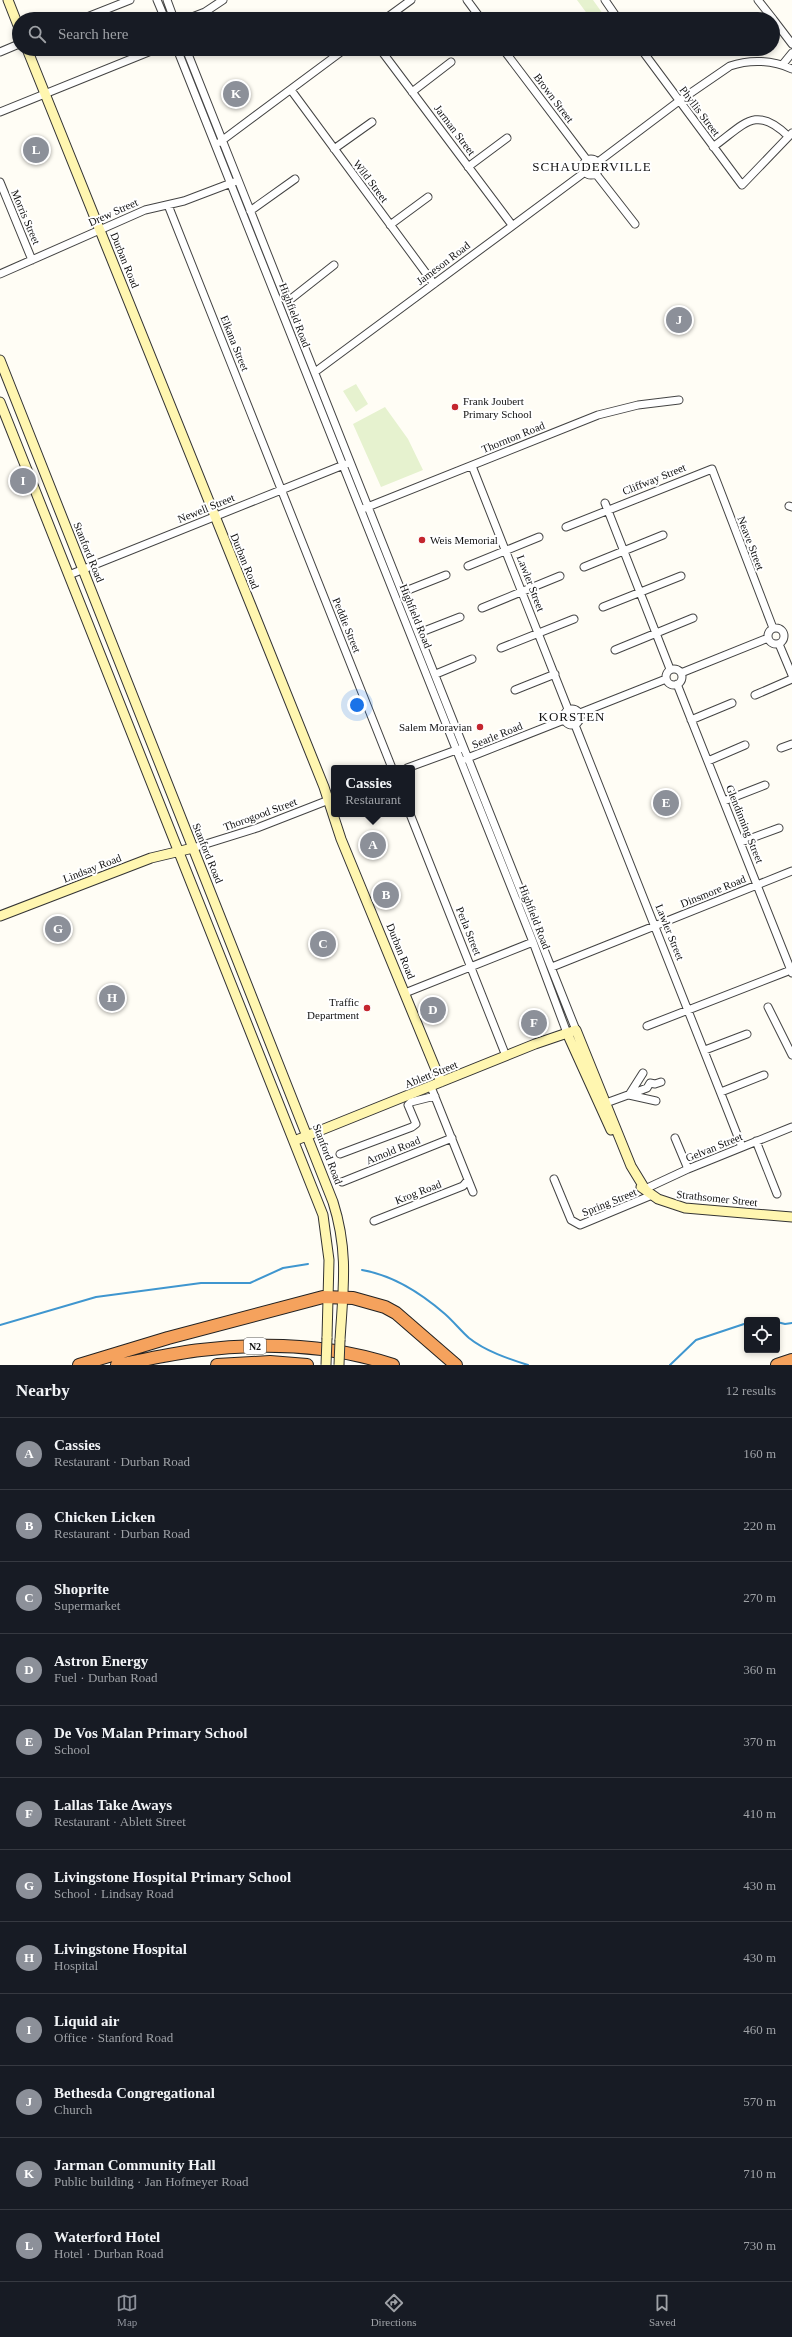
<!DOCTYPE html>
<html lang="en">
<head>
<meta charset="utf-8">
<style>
	body { margin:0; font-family:"Times New Roman",serif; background:#242831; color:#f1f3f6 }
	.controls { position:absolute; right:12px; bottom:12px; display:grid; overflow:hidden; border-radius:4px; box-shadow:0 2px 6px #0003 }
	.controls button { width:36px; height:36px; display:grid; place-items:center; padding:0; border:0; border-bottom:1px solid #363941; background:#171b24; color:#f1f3f6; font:20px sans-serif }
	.you { position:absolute; left:357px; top:705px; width:14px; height:14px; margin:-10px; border:3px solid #fff; border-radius:50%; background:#1a73e8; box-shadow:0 0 0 6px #1a73e833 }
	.badge { display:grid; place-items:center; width:26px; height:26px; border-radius:50%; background:#8c9099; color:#fff; font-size:13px; font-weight:700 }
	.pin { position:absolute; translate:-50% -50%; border:2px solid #fff; box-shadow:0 1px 4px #0006 }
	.popup { position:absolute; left:331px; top:765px; width:84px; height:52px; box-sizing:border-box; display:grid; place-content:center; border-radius:4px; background:#171b24; filter:drop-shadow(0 1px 3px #0005); font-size:13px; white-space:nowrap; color:#9ea1a6 }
	.popup b { font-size:15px; color:#f1f3f6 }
	.popup::after { content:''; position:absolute; left:50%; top:100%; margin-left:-8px; border:8px solid transparent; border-top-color:#171b24 }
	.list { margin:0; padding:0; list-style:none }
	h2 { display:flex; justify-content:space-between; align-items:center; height:52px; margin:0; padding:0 16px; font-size:17px }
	h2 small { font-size:13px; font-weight:400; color:#9ea1a6 }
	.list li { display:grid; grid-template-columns:26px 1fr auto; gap:12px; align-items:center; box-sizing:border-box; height:72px; padding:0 16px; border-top:1px solid #363941 }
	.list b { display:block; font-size:15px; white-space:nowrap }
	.list p { margin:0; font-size:13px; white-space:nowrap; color:#9ea1a6 }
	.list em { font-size:13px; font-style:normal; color:#9ea1a6 }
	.icon { flex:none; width:22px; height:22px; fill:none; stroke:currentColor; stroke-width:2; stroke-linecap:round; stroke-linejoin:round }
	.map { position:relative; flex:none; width:792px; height:1365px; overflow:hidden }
	.search { position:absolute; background:#171b24; box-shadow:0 2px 6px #0003; left:12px; right:12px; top:12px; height:44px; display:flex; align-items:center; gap:10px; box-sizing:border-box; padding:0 14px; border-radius:22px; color:#9ea1a6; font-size:15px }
	.sheet { height:916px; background:#171b24 }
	nav { display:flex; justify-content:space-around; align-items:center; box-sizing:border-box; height:56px; border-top:1px solid #363941; background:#171b24; font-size:11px; color:#9ea1a6 }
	nav a { display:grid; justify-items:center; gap:2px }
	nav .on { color:#8c9099 }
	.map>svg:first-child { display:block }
	.pitch { fill:#e6f2cf }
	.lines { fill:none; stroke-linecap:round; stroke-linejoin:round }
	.stream { stroke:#3f96cf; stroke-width:2 }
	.street-casing { stroke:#444; stroke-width:9 }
	.secondary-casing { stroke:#333; stroke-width:11 }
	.highway-casing { stroke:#222; stroke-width:14 }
	.street { stroke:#fff; stroke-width:7 }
	.secondary { stroke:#fff6b0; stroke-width:9 }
	.highway { stroke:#f5a25d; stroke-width:12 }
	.secondary-bridge-casing { stroke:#333; stroke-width:11; stroke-linecap:butt }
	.secondary-bridge { stroke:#fff6b0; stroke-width:9 }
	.poi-dot { fill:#c4262e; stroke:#fff; stroke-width:1.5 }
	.labels { text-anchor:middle; stroke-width:4; stroke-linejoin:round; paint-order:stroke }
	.shield { fill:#fff; stroke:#585858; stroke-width:1 }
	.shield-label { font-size:10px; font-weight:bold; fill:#111 }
	.street-label { font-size:11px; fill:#111; stroke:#fff }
	.poi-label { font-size:11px; fill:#111; stroke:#fff; text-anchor:start }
	.quarter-label { font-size:13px; letter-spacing:1px; fill:#111; stroke:#fff }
</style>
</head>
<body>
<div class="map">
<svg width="792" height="1365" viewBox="0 0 792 1365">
	<rect width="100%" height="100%" fill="#fffdf5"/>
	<path class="pitch" d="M577,0H593L603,14L596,19H591Z
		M356,384L368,404L356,412L343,391Z
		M385,407L408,439L423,470L381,487L353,424Z"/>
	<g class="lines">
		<path class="stream" d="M362,1270C392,1275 422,1294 445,1314C454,1322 461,1331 469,1338C485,1351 509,1359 528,1365
			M755,1320H766
			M777,1322L785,1324L792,1323
			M0,1325L96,1297L201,1283H250L283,1268L308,1264
			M670,1365L696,1340L747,1323"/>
		<g class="street-casing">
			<path id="street" d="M157,0L165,19
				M167,0L174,19
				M467,0L481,19
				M605,0L618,19
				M758,0L773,19
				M82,19L130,0
				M187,19L205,12L223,0
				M385,19L411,0
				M773,19L792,44
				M177,49L533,942L567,1033
				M186,49L576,1030
				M380,49L512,225
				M503,49L587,160
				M641,49L742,185L792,133
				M0,52L19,44
				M783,64L792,53
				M291,90L434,284
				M412,92L451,62
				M0,112L156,49
				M220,142L345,49
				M713,147C744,125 755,104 788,136
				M334,149L372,122
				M583 167a8 8 0 1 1 16 0a8 8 0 1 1-16 0Z
				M598,162L679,101L730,66C750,59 773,60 792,69
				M468,167L507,138
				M596,174L635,224
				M0,182L32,260
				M168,205L392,768
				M250,211L295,179
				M390,225L428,197
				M0,274L145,210L184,201L234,182
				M287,302L334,265
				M315,372L585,172
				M472,466L568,709
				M605,503L670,669
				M789,506L792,507
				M365,508L598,415L638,405L679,400
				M566,527L712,469L773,628
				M468,566L539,537
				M584,567L663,535
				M69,575L346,464
				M403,592L446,575
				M603,607L681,576
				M482,608L560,576
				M768 636a8 8 0 1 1 16 0a8 8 0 1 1-16 0Z
				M419,633L460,617
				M779,644L792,675
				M501,648L574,619
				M615,650L693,618
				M666 677a8 8 0 1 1 16 0a8 8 0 1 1-16 0Z
				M681,673L768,638
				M436,674L472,659
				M677,684L792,973
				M515,690L555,674
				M755,695L792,679
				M564 717a8 8 0 1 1 16 0a8 8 0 1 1-16 0Z
				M580,713L666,679
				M691,720L732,703
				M575,725L742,1147
				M781,748L792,744
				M465,759L564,720
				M708,761L745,745
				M407,768L459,749
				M724,801L765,785
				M410,814L506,1056
				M741,842L779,828
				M193,848L257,828L334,798
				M552,967L792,871
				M405,993L533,942
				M768,1007L792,1055
				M647,1026L791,970
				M705,1050L747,1034
				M643,1073L629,1095L656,1101
				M431,1087L473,1192
				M721,1092L764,1075
				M606,1103L647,1088L650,1083L655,1084L661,1082
				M675,1138L688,1169
				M756,1141L777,1194
				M340,1154L412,1127L416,1124L408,1105L411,1102L435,1096
				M554,1179L571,1220L580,1225L652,1195
				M342,1182L452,1138
				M645,1189L688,1169L792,1127
				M374,1221L463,1186L468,1180"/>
		</g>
		<g class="secondary-casing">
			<path id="secondary" d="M8,0L19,28
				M27,49L324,787L341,839L441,1082
				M0,360L333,1202C349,1252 343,1290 340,1340
				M0,402L323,1215L329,1260L327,1338
				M0,916L151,858L193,848
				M567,1033L611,1130
				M294,1141L535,1044L576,1030L631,1166L645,1189
				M641,1187L658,1199L685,1208L792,1217"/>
		</g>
		<g class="highway-casing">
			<path id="highway" d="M79,1365L168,1338L323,1297L353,1298L385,1307L396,1313L456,1365
				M117,1365C145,1360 173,1353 201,1350C265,1342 332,1345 393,1365
				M217,1365L270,1362L307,1365
				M777,1365L792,1360"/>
		</g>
		<use href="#street" class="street"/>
		<use href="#secondary" class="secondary"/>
		<use href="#highway" class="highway"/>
		<g class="secondary-bridge-casing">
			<path id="secondary-bridge" d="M326,1365L327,1338
				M339,1365L340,1340"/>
		</g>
		<use href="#secondary-bridge" class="secondary-bridge"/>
	</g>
	<g class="poi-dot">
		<circle cx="455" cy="407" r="4"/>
		<circle cx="422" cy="540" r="4"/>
		<circle cx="480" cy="727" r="4"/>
		<circle cx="367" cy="1008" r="4"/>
	</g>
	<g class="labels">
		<rect class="shield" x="244" y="1338" width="22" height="16" rx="3"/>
		<g class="shield-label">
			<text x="255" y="1350">N2</text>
		</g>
		<g class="street-label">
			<text transform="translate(554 98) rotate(53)" y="4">Brown Street</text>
			<text transform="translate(700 111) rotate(53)" y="4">Phyllis Street</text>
			<text transform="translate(455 130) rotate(53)" y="4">Jarman Street</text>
			<text transform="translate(371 181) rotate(53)" y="4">Wild Street</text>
			<text transform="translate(113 212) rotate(-24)" y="4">Drew Street</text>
			<text transform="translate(26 217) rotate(67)" y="4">Morris Street</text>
			<text transform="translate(125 260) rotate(68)" y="4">Durban Road</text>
			<text transform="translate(443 263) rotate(-37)" y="4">Jameson Road</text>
			<text transform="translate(295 315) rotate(69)" y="4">Highfield Road</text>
			<text transform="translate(235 343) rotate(68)" y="4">Elkana Street</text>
			<text transform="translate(513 437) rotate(-22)" y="4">Thornton Road</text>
			<text transform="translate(654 479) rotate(-22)" y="4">Cliffway Street</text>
			<text transform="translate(206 508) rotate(-22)" y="4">Newell Street</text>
			<text transform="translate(751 543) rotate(69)" y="4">Neave Street</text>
			<text transform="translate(89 552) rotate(68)" y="4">Stanford Road</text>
			<text transform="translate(245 561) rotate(68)" y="4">Durban Road</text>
			<text transform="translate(531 583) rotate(69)" y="4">Lawler Street</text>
			<text transform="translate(416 616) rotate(68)" y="4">Highfield Road</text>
			<text transform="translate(347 625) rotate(68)" y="4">Peddie Street</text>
			<text transform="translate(497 735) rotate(-22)" y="4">Searle Road</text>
			<text transform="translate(260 814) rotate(-20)" y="4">Thorogood Street</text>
			<text transform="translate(745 824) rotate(68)" y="4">Glendinning Street</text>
			<text transform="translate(208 853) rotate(68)" y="4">Stanford Road</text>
			<text transform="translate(92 868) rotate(-21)" y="4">Lindsay Road</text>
			<text transform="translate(713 891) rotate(-22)" y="4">Dinsmore Road</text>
			<text transform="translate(535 917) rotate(69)" y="4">Highfield Road</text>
			<text transform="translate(469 931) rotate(68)" y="4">Perla Street</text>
			<text transform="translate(670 932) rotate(68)" y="4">Lawler Street</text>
			<text transform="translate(401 951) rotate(68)" y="4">Durban Road</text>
			<text transform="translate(431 1074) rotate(-22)" y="4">Ablett Street</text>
			<text transform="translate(714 1147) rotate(-22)" y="4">Gelvan Street</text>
			<text transform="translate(393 1150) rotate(-22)" y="4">Arnold Road</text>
			<text transform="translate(328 1154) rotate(69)" y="4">Stanford Road</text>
			<text transform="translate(418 1192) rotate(-21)" y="4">Krog Road</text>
			<text transform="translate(717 1198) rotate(6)" y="4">Strathsomer Street</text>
			<text transform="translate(609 1202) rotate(-22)" y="4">Spring Street</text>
		</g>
		<g class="poi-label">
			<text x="463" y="405">Frank Joubert<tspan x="463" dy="13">Primary School</tspan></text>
			<text x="430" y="544">Weis Memorial</text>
			<text x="472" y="731" text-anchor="end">Salem Moravian</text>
			<text x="359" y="1006" text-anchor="end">Traffic<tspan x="359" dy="13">Department</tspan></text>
		</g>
		<g class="quarter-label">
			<text x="592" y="171">SCHAUDERVILLE</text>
			<text x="572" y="721">KORSTEN</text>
		</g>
	</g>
</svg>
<div class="controls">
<button><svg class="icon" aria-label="locate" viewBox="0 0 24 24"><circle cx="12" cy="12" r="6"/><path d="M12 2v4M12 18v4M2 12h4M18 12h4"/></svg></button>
</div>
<div class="you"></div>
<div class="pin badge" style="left:373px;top:845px">A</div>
<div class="popup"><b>Cassies</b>Restaurant</div>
<div class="pin badge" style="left:386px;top:895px">B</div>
<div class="pin badge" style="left:323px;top:944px">C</div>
<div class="pin badge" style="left:433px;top:1010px">D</div>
<div class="pin badge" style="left:666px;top:803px">E</div>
<div class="pin badge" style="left:534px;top:1023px">F</div>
<div class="pin badge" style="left:58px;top:929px">G</div>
<div class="pin badge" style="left:112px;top:998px">H</div>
<div class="pin badge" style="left:23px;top:481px">I</div>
<div class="pin badge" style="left:679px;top:320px">J</div>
<div class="pin badge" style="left:236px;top:94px">K</div>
<div class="pin badge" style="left:36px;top:150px">L</div>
<div class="search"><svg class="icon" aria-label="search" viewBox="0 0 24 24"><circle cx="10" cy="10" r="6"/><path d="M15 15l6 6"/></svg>Search here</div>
</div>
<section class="sheet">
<h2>Nearby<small>12 results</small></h2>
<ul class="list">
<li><span class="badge">A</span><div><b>Cassies</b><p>Restaurant · Durban Road</p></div><em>160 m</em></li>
<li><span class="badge">B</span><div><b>Chicken Licken</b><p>Restaurant · Durban Road</p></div><em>220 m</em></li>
<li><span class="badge">C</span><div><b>Shoprite</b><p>Supermarket</p></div><em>270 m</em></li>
<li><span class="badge">D</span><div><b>Astron Energy</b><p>Fuel · Durban Road</p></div><em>360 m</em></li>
<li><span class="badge">E</span><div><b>De Vos Malan Primary School</b><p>School</p></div><em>370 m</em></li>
<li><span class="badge">F</span><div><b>Lallas Take Aways</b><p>Restaurant · Ablett Street</p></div><em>410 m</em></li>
<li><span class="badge">G</span><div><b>Livingstone Hospital Primary School</b><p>School · Lindsay Road</p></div><em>430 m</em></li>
<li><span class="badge">H</span><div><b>Livingstone Hospital</b><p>Hospital</p></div><em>430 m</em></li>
<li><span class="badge">I</span><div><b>Liquid air</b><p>Office · Stanford Road</p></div><em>460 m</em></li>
<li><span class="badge">J</span><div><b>Bethesda Congregational</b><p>Church</p></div><em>570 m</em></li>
<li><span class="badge">K</span><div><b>Jarman Community Hall</b><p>Public building · Jan Hofmeyer Road</p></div><em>710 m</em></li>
<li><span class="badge">L</span><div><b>Waterford Hotel</b><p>Hotel · Durban Road</p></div><em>730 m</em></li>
</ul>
</section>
<nav>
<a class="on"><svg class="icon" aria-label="map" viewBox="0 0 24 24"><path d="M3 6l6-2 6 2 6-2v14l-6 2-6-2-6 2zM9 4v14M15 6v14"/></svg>Map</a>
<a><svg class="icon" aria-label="directions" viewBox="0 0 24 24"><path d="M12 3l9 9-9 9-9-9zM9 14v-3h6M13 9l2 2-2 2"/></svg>Directions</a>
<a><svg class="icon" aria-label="saved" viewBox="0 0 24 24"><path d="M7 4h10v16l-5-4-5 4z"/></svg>Saved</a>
</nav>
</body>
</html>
